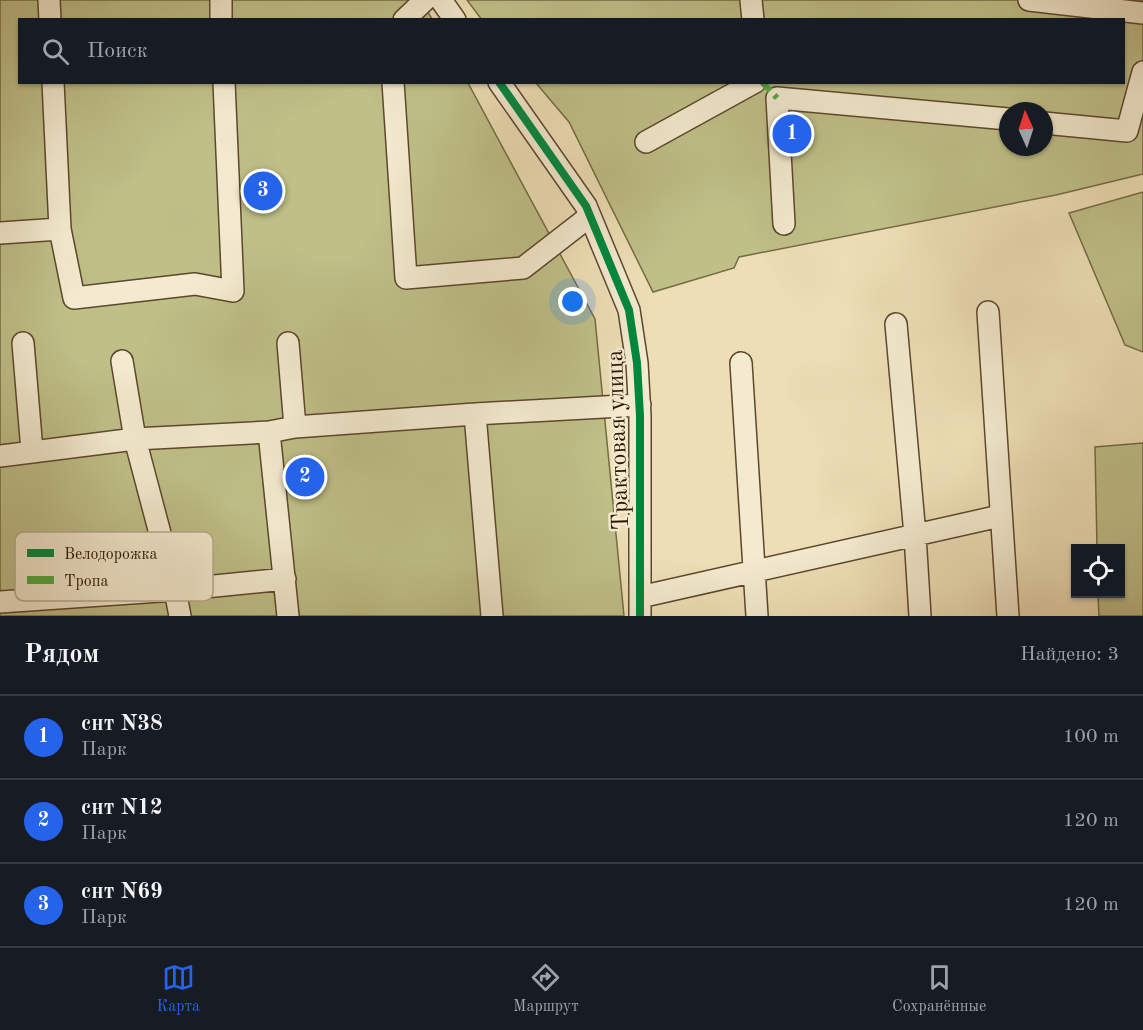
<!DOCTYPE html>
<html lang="ru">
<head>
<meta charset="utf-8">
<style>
	body { margin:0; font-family:"Old Standard TT",serif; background:#242831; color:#f1f3f6 }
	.controls { position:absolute; right:18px; bottom:18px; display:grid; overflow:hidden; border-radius:0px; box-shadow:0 2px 4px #0004 }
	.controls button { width:54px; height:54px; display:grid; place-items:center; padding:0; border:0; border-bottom:2px solid #363941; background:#171b24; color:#f1f3f6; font:30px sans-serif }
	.compass { position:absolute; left:999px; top:102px; width:54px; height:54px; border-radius:50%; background:#171b24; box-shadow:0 2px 4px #0004; rotate:357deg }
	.you { position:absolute; left:573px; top:302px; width:21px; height:21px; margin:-15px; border:4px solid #fff; border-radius:50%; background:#1a73e8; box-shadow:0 0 0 9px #1a73e833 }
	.badge { display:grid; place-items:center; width:39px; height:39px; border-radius:50%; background:#2563eb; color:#fff; font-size:20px; font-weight:700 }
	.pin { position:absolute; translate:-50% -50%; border:3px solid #fff; box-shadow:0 2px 6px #0006 }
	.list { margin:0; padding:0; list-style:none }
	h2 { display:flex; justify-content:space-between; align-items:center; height:78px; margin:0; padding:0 24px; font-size:26px }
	h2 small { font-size:20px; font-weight:400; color:#9ea1a6 }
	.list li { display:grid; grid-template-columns:39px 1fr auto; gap:18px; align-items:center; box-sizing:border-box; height:84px; padding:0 24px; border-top:2px solid #363941 }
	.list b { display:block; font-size:22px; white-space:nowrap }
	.list p { margin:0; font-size:20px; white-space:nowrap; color:#9ea1a6 }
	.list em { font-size:20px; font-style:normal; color:#9ea1a6 }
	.icon { flex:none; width:33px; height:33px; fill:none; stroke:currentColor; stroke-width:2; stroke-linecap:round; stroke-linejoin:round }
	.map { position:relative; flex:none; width:1143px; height:616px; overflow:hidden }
	.search { position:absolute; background:#171b24; box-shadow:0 2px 4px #0004; left:18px; right:18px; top:18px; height:66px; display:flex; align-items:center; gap:15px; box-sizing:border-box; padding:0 21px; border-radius:0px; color:#9ea1a6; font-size:22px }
	.sheet { height:330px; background:#171b24 }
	nav { display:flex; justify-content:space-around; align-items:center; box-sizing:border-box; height:84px; border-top:2px solid #363941; background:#171b24; font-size:16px; color:#9ea1a6 }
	nav a { display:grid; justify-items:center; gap:3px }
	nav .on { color:#2563eb }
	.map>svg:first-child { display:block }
	.green { fill:#bfbf88; stroke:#766a44; stroke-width:1.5; fill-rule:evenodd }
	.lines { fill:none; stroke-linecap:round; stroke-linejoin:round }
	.minor-casing { stroke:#5d472d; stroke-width:24 }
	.minor { stroke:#f3eacf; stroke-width:21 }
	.quiet { stroke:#54a940; stroke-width:6; stroke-dasharray:12 6; stroke-linecap:butt }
	.cycleway-casing { stroke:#f3eacf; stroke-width:11 }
	.cycleway { stroke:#00873e; stroke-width:8 }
	.labels { text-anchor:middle; stroke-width:5; stroke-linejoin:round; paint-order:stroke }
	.street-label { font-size:24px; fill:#2d1500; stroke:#f3eacf }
	.key { fill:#f3eacf; stroke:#b8aa91; stroke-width:1.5 }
	.key-label { font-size:16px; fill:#2d1500 }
</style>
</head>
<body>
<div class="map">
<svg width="1143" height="616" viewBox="0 0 1143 616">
	<rect width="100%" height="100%" fill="#eddeb5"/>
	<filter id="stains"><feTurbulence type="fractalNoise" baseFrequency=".00333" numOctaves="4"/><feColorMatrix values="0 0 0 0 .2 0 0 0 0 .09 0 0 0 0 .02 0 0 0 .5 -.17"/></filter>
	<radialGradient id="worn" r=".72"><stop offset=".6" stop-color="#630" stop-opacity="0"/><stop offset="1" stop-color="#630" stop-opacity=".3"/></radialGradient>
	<path class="green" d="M0,0H421L432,19L20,20V82L468,83L595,319L624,616H0Z
		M467,0H1143V174L1056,195L739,257L734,268L653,292L569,122L536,83L1124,82V20H482ZM1008,111H1044V147H1008Z
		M1143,192V352L1125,345L1069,213Z
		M1143,443V616H1099L1098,594H1120V548H1097L1095,447Z"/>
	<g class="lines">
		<g class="minor-casing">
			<path id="minor" d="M49,0L50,20
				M221,0V20
				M441,0L455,20
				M751,0L753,20
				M1029,0L1143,13
				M404,20L425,0
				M53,82L60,229L74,298L195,284L233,291L224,82
				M393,82L406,278L523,268L590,216
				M499,82L586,206L629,310L637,363L640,416V616
				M1044,123L1127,131L1143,72
				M646,142L755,82
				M784,224L777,98L1008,119
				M0,233L60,229
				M988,312L1008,616
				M896,324L915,535L920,616
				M23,343L32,451
				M288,343L295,427
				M122,361L135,439L175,590L180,616
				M741,363L757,616
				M475,414L492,616
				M269,432L288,616
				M0,456L135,439L269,432L295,427L475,414L640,405
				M640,597L1000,516
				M0,602L175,590L285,579"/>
		</g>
		<use href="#minor" class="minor"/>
		<path class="quiet" d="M762,82L777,98"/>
		<g class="cycleway-casing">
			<path id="cycleway" d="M499,82L586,206L629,310L637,363L640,416V616"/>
		</g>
		<use href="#cycleway" class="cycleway"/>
	</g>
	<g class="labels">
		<g class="street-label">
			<text transform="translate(617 440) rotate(-92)" y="8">Трактовая улица</text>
		</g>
	</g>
	<rect x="15" y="532" width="198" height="69" rx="9" class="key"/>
	<rect x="27" y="549" width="27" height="8" fill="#00873e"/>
	<rect x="27" y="576" width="27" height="8" fill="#54a940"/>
	<g class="key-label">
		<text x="64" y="559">Велодорожка</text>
		<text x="64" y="586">Тропа</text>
	</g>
	<rect width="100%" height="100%" filter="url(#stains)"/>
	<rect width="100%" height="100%" fill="url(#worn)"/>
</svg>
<div class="controls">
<button><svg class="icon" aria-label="locate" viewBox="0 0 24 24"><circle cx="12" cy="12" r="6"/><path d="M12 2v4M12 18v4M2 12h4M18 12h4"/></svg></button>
</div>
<svg class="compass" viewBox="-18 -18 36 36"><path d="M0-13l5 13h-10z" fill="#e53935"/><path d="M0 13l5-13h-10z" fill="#9ea1a6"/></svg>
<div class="you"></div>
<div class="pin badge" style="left:792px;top:134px">1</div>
<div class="pin badge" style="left:305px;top:477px">2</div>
<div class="pin badge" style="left:263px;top:191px">3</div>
<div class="search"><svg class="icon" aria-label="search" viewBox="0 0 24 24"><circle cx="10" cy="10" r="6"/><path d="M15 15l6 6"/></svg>Поиск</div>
</div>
<section class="sheet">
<h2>Рядом<small>Найдено: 3</small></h2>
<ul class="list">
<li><span class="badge">1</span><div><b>снт N38</b><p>Парк</p></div><em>100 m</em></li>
<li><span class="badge">2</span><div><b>снт N12</b><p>Парк</p></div><em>120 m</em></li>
<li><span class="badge">3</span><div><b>снт N69</b><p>Парк</p></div><em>120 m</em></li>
</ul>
</section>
<nav>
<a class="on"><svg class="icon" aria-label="map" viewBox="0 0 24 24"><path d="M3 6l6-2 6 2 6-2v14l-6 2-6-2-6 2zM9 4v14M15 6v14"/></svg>Карта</a>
<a><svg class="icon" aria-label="directions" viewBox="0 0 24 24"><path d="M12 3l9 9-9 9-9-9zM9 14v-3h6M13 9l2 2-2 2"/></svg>Маршрут</a>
<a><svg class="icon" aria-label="saved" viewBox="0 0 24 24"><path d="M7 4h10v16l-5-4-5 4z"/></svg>Сохранённые</a>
</nav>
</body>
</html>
